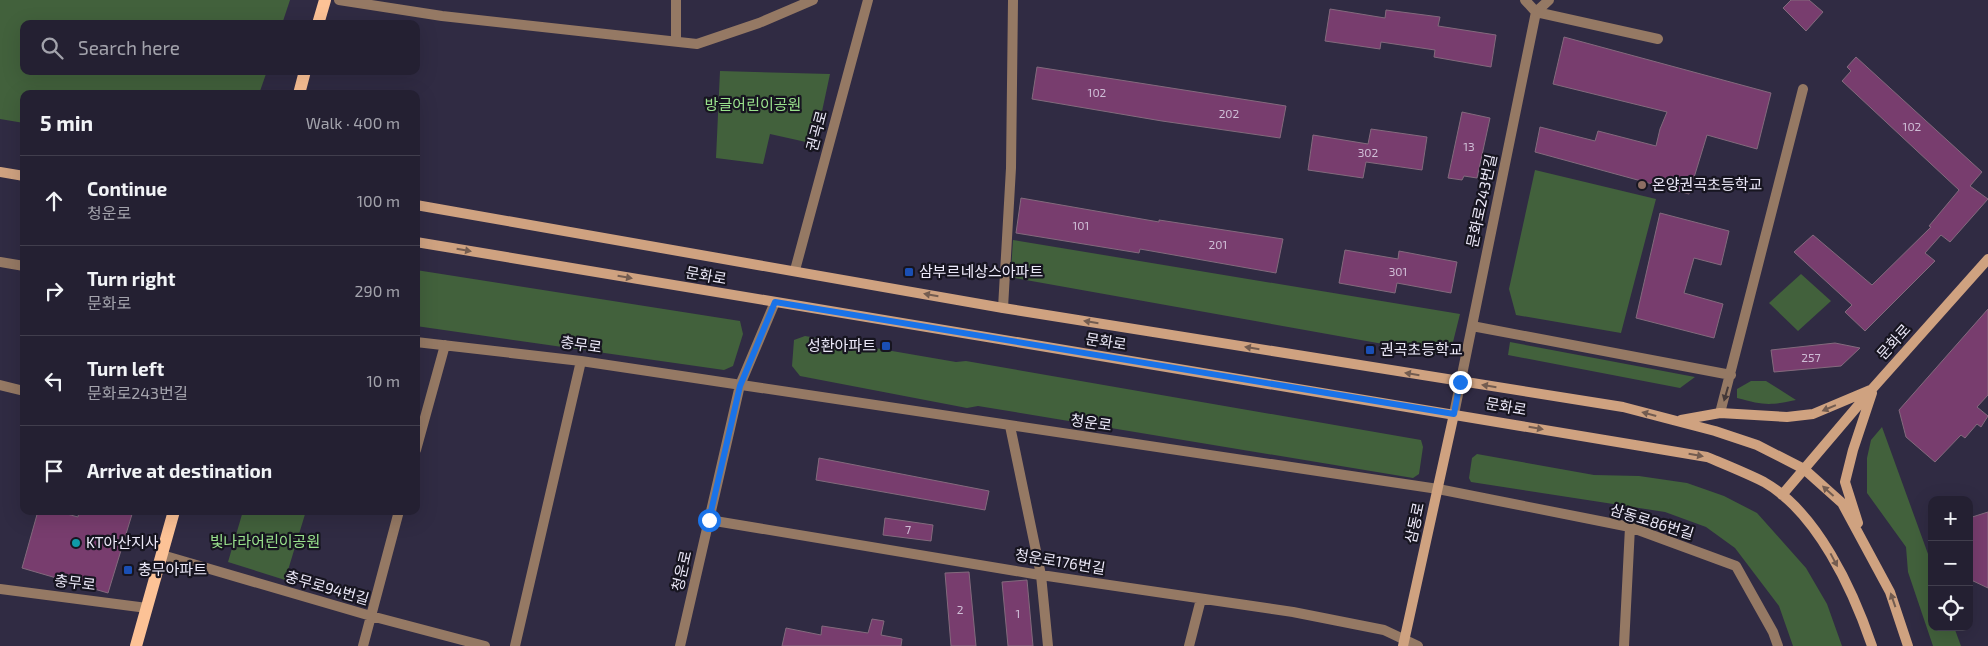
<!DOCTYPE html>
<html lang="en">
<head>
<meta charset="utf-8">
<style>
	body { margin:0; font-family:"Exo 2","Noto Sans KR",sans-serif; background:#302d3e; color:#f1f3f6 }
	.controls { position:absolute; right:15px; bottom:15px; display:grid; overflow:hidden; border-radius:10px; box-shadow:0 5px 20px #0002 }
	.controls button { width:45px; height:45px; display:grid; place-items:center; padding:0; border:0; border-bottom:1px solid #413e4d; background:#242032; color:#f1f3f6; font:25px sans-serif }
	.stop { position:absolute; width:15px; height:15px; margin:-11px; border:4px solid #1a73e8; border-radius:50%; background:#fff }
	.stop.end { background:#1a73e8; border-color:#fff; box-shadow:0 1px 5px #0008 }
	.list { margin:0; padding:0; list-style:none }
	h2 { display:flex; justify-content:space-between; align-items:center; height:65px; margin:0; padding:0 20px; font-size:21px }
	h2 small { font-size:16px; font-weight:400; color:#a3a3ac }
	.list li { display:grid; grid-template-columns:32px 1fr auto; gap:15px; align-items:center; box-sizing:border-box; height:90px; padding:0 20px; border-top:1px solid #413e4d }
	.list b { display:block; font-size:19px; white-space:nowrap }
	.list p { margin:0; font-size:16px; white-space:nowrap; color:#a3a3ac }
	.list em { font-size:16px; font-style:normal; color:#a3a3ac }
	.icon { flex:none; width:28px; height:28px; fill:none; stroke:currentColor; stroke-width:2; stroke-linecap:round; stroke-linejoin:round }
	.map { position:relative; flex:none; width:1988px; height:646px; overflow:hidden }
	.search { position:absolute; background:#242032; box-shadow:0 5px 20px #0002; left:20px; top:20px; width:400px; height:55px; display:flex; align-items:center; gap:12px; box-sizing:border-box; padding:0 18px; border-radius:10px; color:#a3a3ac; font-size:19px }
	.panel { position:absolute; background:#242032; box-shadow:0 5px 20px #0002; left:20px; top:90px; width:400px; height:425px; border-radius:10px }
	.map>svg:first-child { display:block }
	.green { fill:#42613c }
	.building { fill:#783d6e; stroke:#836a7d }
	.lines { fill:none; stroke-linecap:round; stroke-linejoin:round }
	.street { stroke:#957964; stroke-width:10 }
	.secondary { stroke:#cfa280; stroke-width:10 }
	.primary { stroke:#fcc296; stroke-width:12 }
	.oneway { fill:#735c50 }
	.oneway2 { fill:#433838 }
	.route { stroke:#1a73e8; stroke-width:6 }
	.education-dot { fill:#8d6e63; stroke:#171520; stroke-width:2 }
	.transit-dot { fill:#1a4fb4; stroke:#171520; stroke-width:2 }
	.culture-dot { fill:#0f9aa8; stroke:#171520; stroke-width:2 }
	.labels { text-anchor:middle; stroke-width:4.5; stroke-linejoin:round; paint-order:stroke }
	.number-label { font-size:12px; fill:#cfbed6 }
	.park-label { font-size:15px; fill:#9ae28d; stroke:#171520 }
	.street-label { font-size:15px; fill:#ece9f9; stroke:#171520 }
	.poi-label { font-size:15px; fill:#ece9f9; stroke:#171520; text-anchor:start }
</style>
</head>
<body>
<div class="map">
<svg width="1988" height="646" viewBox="0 0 1988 646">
	<rect width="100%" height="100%" fill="#302b43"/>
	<path class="green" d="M0,0H290L282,24H24V71H267L259,94H24V123L0,119Z
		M720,71L830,74L815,144L770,134L763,164L716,158Z
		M1535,170L1656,199L1621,333L1516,315L1509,289Z
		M1013,240L1460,314L1452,346L1439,354L1015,278L1011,271Z
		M416,270L740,321L743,334L733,366L724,370L416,326Z
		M1801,274L1831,301L1798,331L1769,303Z
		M805,336L956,362L966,361L1421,440L1423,447L1419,474L1413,478L978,406L967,408L800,376L792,366L794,340Z
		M1510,342L1695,377L1680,388L1508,355Z
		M1751,381H1766L1796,400C1769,406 1763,405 1737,398V389Z
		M1882,427L1932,565V627H1954L1961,646H1933L1908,572L1906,547L1867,493V458L1871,440Z
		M1477,454L1594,475L1639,476L1687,483L1724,496L1757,513L1806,568L1827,604L1842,646H1793L1779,606L1735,548L1706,527L1665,512L1471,482L1469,478L1472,458Z
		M243,511H306L285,580L228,562Z"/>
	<path class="building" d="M1791,0H1809L1823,12L1806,31L1783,8Z
		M1330,9L1385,18L1386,10L1440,17L1438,26L1496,35L1491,67L1434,57L1435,50L1381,42L1380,49L1325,41Z
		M1564,37L1771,93L1757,149L1707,135L1689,194L1535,152L1540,127L1595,141L1598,131L1656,146L1660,129L1667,112L1553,84Z
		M1856,57L1982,172L1970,186L1988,199L1950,242L1941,235L1925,253L1935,261L1865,331L1845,312L1852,305L1794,252L1813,235L1872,285L1931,227L1929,226L1959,190L1842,81L1851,71L1847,67Z
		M1037,67L1286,106L1280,138L1162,121L1032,99Z
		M1462,112L1490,118L1477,178L1464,176L1462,180L1448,178Z
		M1371,129L1427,137L1422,170L1366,162L1363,178L1308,170L1313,135L1368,144Z
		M1021,198L1159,222V220L1283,239L1276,273L1140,249L1139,253L1016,233Z
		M1660,213L1729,231L1721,265L1694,258L1684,293L1723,304L1714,338L1636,318Z
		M1345,250L1398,259L1399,251L1457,262L1451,293L1397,283L1395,293L1339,283Z
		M1988,309V395L1977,407L1988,416L1981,427L1977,424L1965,438L1961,435L1935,462L1906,437L1899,410Z
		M1835,343L1860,348L1841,366L1774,372L1771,350Z
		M819,458L989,491L985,510L816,480Z
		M38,511H56L78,517L79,511H133L108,593L22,568Z
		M1988,512V588L1969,579V518Z
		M885,518L933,525L931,541L883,535Z
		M969,572L976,646H951L945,573Z
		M1027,580L1033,646H1008L1002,582Z
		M872,619L884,621L881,635L902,639L901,646H782L786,628L821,635L822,626L868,633Z"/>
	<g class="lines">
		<path class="street" d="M339,0L442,16L697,44L759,23L813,0
			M676,0V41
			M1525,0L1536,12
			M1536,12L1658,39
			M0,262L24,266
			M795,270L868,0
			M1003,308L1011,168L1013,0
			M1472,326L1731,375
			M416,342L581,361L1438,489L1630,527L1736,566L1773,632L1778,646
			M0,385L24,391
			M1720,413L1803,89
			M1454,414L1536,12L1549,0
			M1010,426L1041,575L1048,646
			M416,450L445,345
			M709,520L1034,574L1293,612L1384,630L1418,646
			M162,555L371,616L485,646
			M0,589L147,608
			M363,646L399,511
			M515,646L581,361
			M680,646L740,385L775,302
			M1189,646L1201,599
			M1624,646L1630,527"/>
		<path class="secondary" d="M0,172L24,176
			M416,205L1003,308L1623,407L1715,431L1757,445L1804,469L1842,503L1890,592L1908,646
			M416,242L1707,457C1726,465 1746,473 1764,482C1817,512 1853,590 1872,646
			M1681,420L1720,413L1787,417L1813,414L1870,390
			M1782,495L1873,388L1988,259
			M1858,523L1845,482L1853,450L1872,393
			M1403,646L1454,414"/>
		<path class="primary" d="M318,24L325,0
			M299,94L305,71
			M136,646L174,511"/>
	</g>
	<defs><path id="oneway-solid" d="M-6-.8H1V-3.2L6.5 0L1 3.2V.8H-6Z" transform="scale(1.25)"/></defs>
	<g class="oneway">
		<use href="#oneway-solid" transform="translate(464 250) rotate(10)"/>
		<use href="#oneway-solid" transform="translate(625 277) rotate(10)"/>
		<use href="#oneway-solid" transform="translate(931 295) rotate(-170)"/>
		<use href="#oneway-solid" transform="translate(1091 322) rotate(-171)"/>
		<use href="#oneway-solid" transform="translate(1252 348) rotate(-171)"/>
		<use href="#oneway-solid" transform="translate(1412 374) rotate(-171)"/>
		<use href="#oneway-solid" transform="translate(1489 386) rotate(-171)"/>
		<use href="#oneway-solid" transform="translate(1829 408) rotate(157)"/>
		<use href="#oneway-solid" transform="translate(1649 414) rotate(-165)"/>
		<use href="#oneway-solid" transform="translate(1536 428) rotate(10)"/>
		<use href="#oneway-solid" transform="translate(1696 455) rotate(10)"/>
		<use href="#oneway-solid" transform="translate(1828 491) rotate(-138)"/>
		<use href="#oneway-solid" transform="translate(1834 560) rotate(62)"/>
		<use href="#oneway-solid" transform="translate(1893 600) rotate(-109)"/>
	</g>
	<use class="oneway2" href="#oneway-solid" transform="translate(1726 394) rotate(106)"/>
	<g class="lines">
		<path class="route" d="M709,520L740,386L775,302L1454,414L1460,382"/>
	</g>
	<circle class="education-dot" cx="1642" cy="185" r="5"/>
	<g class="transit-dot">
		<rect x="904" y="267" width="10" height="10" rx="2.5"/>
		<rect x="881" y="341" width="10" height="10" rx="2.5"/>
		<rect x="1365" y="345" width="10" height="10" rx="2.5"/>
		<rect x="123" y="565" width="10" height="10" rx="2.5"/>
	</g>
	<circle class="culture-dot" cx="76" cy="543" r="5"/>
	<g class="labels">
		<g class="number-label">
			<text x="1097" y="97">102</text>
			<text x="1229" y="118">202</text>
			<text x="1912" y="131">102</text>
			<text x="1469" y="151">13</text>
			<text x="1368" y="157">302</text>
			<text x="1081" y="230">101</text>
			<text x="1218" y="249">201</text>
			<text x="1398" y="276">301</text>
			<text x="1811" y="362">257</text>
			<text x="908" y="534">7</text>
			<text x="960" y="614">2</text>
			<text x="1018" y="618">1</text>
		</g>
		<g class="park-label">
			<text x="753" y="110">방글어린이공원</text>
			<text x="265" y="547">빛나라어린이공원</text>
		</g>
		<g class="street-label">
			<text transform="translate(817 131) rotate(-75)" y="5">권곡로</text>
			<text transform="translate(1482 201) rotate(-78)" y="5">문화로243번길</text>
			<text transform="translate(706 276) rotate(10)" y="5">문화로</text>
			<text transform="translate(1106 342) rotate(9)" y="5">문화로</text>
			<text transform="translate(1894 342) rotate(-48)" y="5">문화로</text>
			<text transform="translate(581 345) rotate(8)" y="5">충무로</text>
			<text transform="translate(1506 407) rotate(10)" y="5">문화로</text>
			<text transform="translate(1091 423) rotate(8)" y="5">청운로</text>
			<text transform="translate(1652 522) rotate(17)" y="5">삼동로86번길</text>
			<text transform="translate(1415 523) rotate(-78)" y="5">삼동로</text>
			<text transform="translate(1060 562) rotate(9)" y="5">청운로176번길</text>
			<text transform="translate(682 571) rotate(-77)" y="5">청운로</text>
			<text transform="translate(75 583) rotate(7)" y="5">충무로</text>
			<text transform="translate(327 588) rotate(16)" y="5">충무로94번길</text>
		</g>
		<g class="poi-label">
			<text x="1652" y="190">온양권곡초등학교</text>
			<text x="919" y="277">삼부르네상스아파트</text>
			<text x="876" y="351" text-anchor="end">성환아파트</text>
			<text x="1380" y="355">권곡초등학교</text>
			<text x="86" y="548">KT아산지사</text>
			<text x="138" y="575">충무아파트</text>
		</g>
	</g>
</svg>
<div class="controls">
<button>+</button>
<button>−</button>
<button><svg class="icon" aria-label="locate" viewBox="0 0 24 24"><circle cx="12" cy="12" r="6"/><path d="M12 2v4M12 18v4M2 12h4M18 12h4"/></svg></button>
</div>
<div class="stop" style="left:709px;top:520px"></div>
<div class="stop end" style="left:1460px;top:382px"></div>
<div class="search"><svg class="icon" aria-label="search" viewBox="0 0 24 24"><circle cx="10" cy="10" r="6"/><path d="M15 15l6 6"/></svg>Search here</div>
<section class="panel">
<h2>5 min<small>Walk · 400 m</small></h2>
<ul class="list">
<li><svg class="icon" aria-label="ahead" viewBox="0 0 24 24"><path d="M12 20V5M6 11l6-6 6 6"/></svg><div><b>Continue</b><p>청운로</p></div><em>100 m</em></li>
<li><svg class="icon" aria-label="right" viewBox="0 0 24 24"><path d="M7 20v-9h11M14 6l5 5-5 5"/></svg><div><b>Turn right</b><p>문화로</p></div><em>290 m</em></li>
<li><svg class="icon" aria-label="left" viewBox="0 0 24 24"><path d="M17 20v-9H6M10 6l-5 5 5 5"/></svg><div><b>Turn left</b><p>문화로243번길</p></div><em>10 m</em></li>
<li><svg class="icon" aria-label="arrive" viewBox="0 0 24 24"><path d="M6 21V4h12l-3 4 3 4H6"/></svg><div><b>Arrive at destination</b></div></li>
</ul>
</section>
</div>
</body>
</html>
